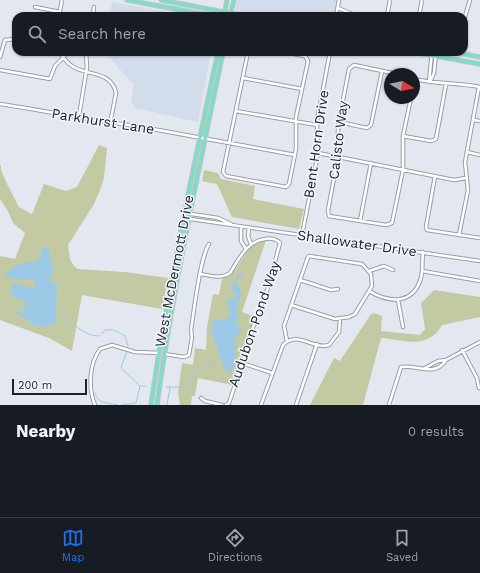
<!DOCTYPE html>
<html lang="en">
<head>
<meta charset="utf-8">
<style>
	body { margin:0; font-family:"Work Sans",sans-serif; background:#242831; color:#f1f3f6 }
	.compass { position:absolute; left:384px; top:68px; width:36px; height:36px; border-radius:50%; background:#171b24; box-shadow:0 1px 3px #0004; rotate:100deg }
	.scale { position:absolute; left:12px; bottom:10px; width:75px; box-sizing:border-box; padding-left:4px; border:2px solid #212225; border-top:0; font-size:11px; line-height:14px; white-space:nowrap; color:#212225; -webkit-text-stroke:3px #f0f6fd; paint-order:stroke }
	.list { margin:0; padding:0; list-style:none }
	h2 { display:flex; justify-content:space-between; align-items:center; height:52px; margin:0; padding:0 16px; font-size:17px }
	h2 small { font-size:13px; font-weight:400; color:#9ea1a6 }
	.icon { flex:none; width:22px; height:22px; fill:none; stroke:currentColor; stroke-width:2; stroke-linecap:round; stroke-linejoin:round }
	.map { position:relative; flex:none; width:480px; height:405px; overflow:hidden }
	.search { position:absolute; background:#171b24; box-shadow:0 1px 3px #0004; left:12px; right:12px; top:12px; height:44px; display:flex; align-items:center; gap:10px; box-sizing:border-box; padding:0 14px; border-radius:12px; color:#9ea1a6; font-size:15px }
	.sheet { height:112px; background:#171b24 }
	nav { display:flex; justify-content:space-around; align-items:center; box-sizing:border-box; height:56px; border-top:1px solid #363941; background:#171b24; font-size:11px; color:#9ea1a6 }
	nav a { display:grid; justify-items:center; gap:2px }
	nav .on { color:#1a73e8 }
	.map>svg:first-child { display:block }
	.built { fill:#d2dcea }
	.green { fill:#c3c9a3 }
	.water { fill:#9bc9e6 }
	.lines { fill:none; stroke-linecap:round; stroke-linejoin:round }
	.stream { stroke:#9bc9e6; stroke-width:1 }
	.minor-casing { stroke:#999ea5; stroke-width:4.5 }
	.major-casing { stroke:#c5c6c6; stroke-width:5.5 }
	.minor { stroke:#fff; stroke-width:2.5 }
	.major { stroke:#7edcc7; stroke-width:3.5 }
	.labels { text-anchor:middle; stroke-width:3; stroke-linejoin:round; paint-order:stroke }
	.street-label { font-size:14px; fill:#212225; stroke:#f0f6fd }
</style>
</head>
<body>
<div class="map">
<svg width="480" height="405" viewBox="0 0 480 405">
	<rect width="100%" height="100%" fill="#e3e8f0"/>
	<path class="built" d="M237,0H337L334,16H264L235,11Z
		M112,2L193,16H109Z
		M104,52H211L198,122L135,108L131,101L134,85Z"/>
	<path class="green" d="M99,145L107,148L104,178L100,190L94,204L68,245L70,259L74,266L78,269L125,272L168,278L162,309L82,295L72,351L49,338L0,320V256L15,259L25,233L13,223L8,211L0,199V165H1V170L7,184L19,207L32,214L44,184L66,191L77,187Z
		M204,170L218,173L221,179L255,186L253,199L304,209L299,229L232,217L217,184L202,181Z
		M266,240L242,312L255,317L232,385L198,378L195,396H192L191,405H180L178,392L182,363L193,365L195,348L206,350L207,327L213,294L219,295L222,279C243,273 240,245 266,240Z
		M434,290L480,297V317L442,325C428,350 405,340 381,338L363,405H310L334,358L340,361L371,314L374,313L382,316L381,331L420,335L425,329L421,303Z"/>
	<path class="water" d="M43,248H48C51,255 51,263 53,271L50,280L57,285L56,317L53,325L43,327L36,326L29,322L26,317L22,318L20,315L13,313L15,311L24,313L25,310L19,305L30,306L24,301L10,295L13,283L32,288L35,286V281C27,275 15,284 5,275L15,265L38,261Z
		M242,272L243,274L234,284H236C246,293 238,297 238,308C238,317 239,315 236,324L242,328L235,338L236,356L231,374L225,370L214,338L211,335L212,324L214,320L227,319C232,313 231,310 227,304L228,300L237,296L231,289L234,281Z"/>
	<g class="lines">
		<path class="stream" d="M57,314C73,320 81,336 99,336
			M102,334L105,330H114L125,336L128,346
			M127,351L121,368L140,386H146
			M166,387H183L189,382L194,373L203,366L221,359
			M95,393L96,395
			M96,397L102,402L118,405
			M122,405L136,403L140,386
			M167,405L170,388"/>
		<g class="minor-casing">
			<path id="minor" d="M35,7L60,12
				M338,8L357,16
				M59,16L62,0
				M93,16L94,7
				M336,16L339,0
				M387,16L390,0
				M419,16L422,0
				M464,20L470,0
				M59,52C63,57 67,63 72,66C86,76 111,70 116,93L110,124
				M248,52L223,172L226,176L286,187L289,184L296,149V117L308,61L305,56L283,52
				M0,57L5,40L16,39
				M0,70L50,79L55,66L64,57
				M397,74L354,65L349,69L338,126V157L328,210L329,216L386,225L392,223L403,170V136L411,98
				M243,78L302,89
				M414,79C436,84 458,83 480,87
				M429,82L432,52
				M430,82L434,73L436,52
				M0,104C46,111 91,120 136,126L295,155
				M236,111L317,125
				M79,116L87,67L86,52
				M473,120L480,121
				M339,122L367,128L371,125L382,71
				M403,136L431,141L436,139L446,84
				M467,152L480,155
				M318,153L454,180L466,178
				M435,176L426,227L427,230L480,238
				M185,213L218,218L231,224
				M184,218L480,261
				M360,221L371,163
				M241,227V241L246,249
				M249,228L248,236L251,244
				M302,235L318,153L317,121L330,52
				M459,235L468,190L465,162L479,87
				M369,271L384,266L393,270
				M422,271L480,281
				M201,274C211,276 221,279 230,273C239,259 247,241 265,239C270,238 276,239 280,243L266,294L253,327L248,346L229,403L226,405
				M300,280L331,290L338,289
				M369,291C389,303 413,305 421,278C423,270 422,261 423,252
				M398,300L403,327
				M287,341L284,326L308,257L309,256L362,264L371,274L372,286L355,314L349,317L335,319L291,305
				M462,350L477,378L479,388
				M164,354L184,357L189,355L192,337L191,330C194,311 200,257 209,244
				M242,363L272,373
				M425,368L438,361L446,360L480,342
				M201,398L205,401L222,405
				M95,405C88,388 89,364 100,349L112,345L135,352L159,353
				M261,405L283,345C298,330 312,350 329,345L339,332L340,320
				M296,405L317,344
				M389,405L401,367C417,364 435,378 446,360"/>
		</g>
		<g class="major-casing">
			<path id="major" d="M127,0L213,16
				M161,0L245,16
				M224,16L227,0
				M230,16L234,0
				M414,52L480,64
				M454,52L480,57
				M151,405C168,287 193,169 218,52
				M157,405C173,287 199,169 223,52"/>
		</g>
		<use href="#minor" class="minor"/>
		<use href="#major" class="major"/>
	</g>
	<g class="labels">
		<g class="street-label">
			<text transform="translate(103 121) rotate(9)" y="5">Parkhurst Lane</text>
			<text transform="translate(338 140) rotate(-83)" y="5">Calisto Way</text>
			<text transform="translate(316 144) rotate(-82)" y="5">Bent Horn Drive</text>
			<text transform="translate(357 243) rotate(8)" y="5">Shallowater Drive</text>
			<text transform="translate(174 271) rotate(-79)" y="5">West McDermott Drive</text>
			<text transform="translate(254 324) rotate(-71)" y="5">Audubon Pond Way</text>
		</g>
	</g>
</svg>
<svg class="compass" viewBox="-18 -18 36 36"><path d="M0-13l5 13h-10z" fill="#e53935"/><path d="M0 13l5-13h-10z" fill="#9ea1a6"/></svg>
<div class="scale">200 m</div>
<div class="search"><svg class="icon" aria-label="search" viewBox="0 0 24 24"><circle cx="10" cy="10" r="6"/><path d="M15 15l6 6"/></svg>Search here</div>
</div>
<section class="sheet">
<h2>Nearby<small>0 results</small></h2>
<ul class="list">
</ul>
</section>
<nav>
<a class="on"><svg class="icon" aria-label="map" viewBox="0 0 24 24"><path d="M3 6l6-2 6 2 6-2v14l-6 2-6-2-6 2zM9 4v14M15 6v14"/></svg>Map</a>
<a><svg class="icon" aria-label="directions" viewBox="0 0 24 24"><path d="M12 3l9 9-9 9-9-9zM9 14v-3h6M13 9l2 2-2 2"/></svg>Directions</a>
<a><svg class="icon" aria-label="saved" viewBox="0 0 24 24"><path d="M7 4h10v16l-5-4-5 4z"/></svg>Saved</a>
</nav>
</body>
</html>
